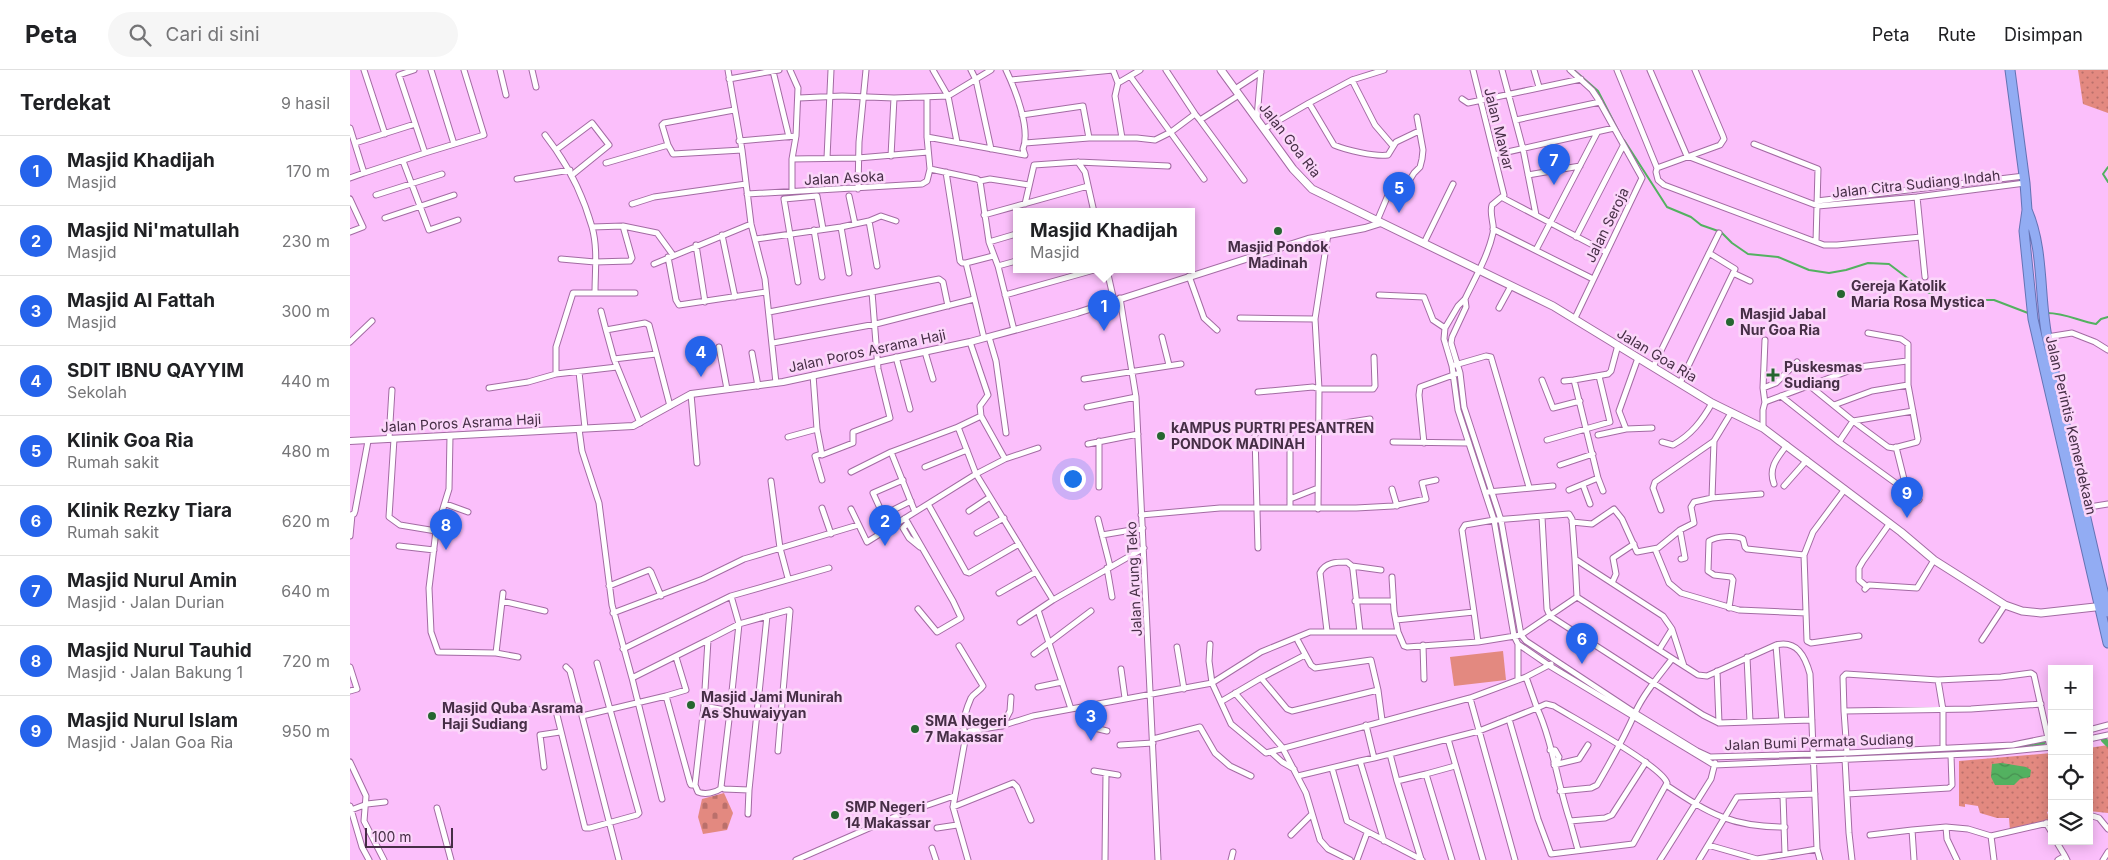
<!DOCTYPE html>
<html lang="id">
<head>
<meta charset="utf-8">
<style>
	body { margin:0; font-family:Inter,sans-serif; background:#f6f6f6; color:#202124 }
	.controls { position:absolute; right:15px; bottom:15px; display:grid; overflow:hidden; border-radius:0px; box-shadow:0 2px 12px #0003 }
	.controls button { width:45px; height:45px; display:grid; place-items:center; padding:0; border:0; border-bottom:1px solid #e0e0e0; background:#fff; color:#202124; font:25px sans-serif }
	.scale { position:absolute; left:15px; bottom:12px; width:88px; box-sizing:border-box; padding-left:5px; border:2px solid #462e46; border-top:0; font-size:14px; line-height:18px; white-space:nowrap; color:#462e46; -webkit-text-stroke:4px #fbd6fa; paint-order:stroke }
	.you { position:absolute; left:722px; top:408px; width:18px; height:18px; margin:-12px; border:4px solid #fff; border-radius:50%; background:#1a73e8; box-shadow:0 0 0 8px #1a73e833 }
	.badge { display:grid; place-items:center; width:32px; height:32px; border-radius:50%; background:#2563eb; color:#fff; font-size:16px; font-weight:700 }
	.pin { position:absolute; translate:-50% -41px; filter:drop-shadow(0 1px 2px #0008) }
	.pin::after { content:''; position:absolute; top:26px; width:18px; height:15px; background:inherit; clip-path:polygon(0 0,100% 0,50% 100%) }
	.popup { position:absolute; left:663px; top:138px; width:182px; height:65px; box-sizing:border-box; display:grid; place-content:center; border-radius:0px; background:#fff; filter:drop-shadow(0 1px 4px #0005); font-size:16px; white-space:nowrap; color:#757577 }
	.popup b { font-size:19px; color:#202124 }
	.popup::after { content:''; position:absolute; left:50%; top:100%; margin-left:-10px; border:10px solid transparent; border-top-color:#fff }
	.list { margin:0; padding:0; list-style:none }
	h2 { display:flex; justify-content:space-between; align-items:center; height:65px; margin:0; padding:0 20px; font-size:21px }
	h2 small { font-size:16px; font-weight:400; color:#757577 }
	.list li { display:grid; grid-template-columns:32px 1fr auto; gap:15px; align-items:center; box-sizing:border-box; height:70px; padding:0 20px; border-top:1px solid #e0e0e0 }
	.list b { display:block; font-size:19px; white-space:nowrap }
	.list p { margin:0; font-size:16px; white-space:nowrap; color:#757577 }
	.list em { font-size:16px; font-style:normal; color:#757577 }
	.icon { flex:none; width:28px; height:28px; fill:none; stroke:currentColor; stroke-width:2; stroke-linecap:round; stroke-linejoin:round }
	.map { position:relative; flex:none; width:1758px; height:790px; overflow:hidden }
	header { display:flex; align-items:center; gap:30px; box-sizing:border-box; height:70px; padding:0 25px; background:#fff; border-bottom:1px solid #e0e0e0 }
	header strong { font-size:24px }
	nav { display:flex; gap:28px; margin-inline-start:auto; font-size:18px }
	.search { width:350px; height:45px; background:#f6f6f6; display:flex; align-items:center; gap:12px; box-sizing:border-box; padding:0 18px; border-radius:28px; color:#757577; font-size:19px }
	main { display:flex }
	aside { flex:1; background:#fff }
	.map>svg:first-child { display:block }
	.grass { fill:url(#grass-dots) }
	.cemetery { fill:url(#cemetery-stones) }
	.garden { fill:#e38980 }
	.water { fill:url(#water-waves) }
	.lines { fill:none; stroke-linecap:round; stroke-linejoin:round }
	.stream { stroke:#53b160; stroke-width:2 }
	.canal { stroke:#53b160; stroke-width:6 }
	.minor-casing { stroke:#a36ba3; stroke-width:7 }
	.tertiary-casing { stroke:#a36ba3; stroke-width:8 }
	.secondary-casing { stroke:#a36ba3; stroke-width:9 }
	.trunk-casing { stroke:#6573b4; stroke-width:11 }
	.minor { stroke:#fff; stroke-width:5 }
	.tertiary { stroke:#fff; stroke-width:6 }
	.secondary { stroke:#fff; stroke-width:7 }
	.trunk { stroke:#92acf3; stroke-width:9 }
	.poi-dot { fill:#256630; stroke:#fbd6fa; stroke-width:2 }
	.labels { text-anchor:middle; stroke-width:5; stroke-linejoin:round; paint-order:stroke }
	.street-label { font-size:14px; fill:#462e46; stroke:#fbd6fa }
	.poi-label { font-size:14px; font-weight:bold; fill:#462e46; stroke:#fbd6fa; text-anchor:start }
</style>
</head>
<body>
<header>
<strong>Peta</strong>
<div class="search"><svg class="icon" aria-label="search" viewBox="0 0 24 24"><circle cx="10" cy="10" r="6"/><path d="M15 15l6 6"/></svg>Cari di sini</div>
<nav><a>Peta</a><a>Rute</a><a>Disimpan</a></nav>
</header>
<main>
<aside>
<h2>Terdekat<small>9 hasil</small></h2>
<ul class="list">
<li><span class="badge">1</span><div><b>Masjid Khadijah</b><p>Masjid</p></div><em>170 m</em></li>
<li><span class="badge">2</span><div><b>Masjid Ni'matullah</b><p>Masjid</p></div><em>230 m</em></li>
<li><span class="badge">3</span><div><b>Masjid Al Fattah</b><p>Masjid</p></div><em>300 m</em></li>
<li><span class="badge">4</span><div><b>SDIT IBNU QAYYIM</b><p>Sekolah</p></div><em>440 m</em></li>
<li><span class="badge">5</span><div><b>Klinik Goa Ria</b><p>Rumah sakit</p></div><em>480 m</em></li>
<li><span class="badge">6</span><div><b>Klinik Rezky Tiara</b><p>Rumah sakit</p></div><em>620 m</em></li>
<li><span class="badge">7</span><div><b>Masjid Nurul Amin</b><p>Masjid · Jalan Durian</p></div><em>640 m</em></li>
<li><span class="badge">8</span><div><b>Masjid Nurul Tauhid</b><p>Masjid · Jalan Bakung 1</p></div><em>720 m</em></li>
<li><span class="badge">9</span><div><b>Masjid Nurul Islam</b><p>Masjid · Jalan Goa Ria</p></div><em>950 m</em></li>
</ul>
</aside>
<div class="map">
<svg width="1758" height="790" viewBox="0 0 1758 790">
	<defs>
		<pattern id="grass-dots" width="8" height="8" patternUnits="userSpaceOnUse" patternTransform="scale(1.25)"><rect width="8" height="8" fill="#e38980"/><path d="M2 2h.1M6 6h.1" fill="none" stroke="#ba706b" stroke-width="1.8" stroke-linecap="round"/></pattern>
		<pattern id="cemetery-stones" width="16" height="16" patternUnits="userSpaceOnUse" patternTransform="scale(1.25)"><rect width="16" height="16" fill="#e38980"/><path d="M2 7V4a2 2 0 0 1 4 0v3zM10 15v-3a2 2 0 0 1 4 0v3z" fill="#ba706b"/></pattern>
		<pattern id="water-waves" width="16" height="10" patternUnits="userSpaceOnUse" patternTransform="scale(1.25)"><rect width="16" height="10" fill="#53b160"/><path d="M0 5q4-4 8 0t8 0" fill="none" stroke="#479051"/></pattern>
	</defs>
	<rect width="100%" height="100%" fill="#fbbffb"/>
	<path class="grass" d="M1728,0H1758V43L1733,34Z
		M1758,675V743L1739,741V678Z
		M1702,683V740L1697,742L1700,751L1660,761L1659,748H1647L1630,743L1628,736L1615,734V737L1609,736V691Z"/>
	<path class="cemetery" d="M374,723L383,743L377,760L353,764L348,747L352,729Z"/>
	<path class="garden" d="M1153,581L1156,610L1104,616L1100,587Z"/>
	<path class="water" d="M1652,693L1676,697L1681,700L1680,707L1670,709L1664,715H1645L1641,707L1642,694Z"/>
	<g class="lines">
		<path class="stream" d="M1224,0L1248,21L1271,66
			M1274,70L1317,137L1341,147L1351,155L1371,162L1382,173L1398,184L1428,187L1459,200L1479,203L1496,200L1518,193L1539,194L1572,219L1593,230H1644L1678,243
			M1758,97L1753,104L1758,112
			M1697,243C1715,243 1729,251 1746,254L1751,249L1758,247"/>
		<path class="canal" d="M1754,670L1758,674
			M1669,676L1693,672"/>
		<g class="minor-casing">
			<path id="minor" d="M14,0L35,64
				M81,0L104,74
				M150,0L156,25
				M182,0L186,17
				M378,0L392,80L401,154L415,209L426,313
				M440,0L448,18L446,66
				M583,0L598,26L607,72
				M621,0L626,10L641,79
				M763,0L768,13
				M816,0L845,44
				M1123,0L1154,125L1142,135C1139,145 1145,154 1143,163C1138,186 1125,208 1115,229L1108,236L1095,258L1094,269L1102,296L1108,340L1144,450L1164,566L1168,574L1200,596L1364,695L1642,683L1702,677
				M1152,0L1173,79L1186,145
				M1184,0L1189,17
				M1220,0L1242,20L1248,29L1292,108L1225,248
				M1267,0L1307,98
				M1300,0L1337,86L1468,136L1567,127L1675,113
				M1345,0L1373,66L1374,69L1370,75L1307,98L1306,102L1308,110L1314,115L1466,172
				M423,1L439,67
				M780,6L790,0
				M379,9L429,0
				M661,10L763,0
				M1002,10L1025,55L1043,76
				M768,13L780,6L854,109
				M768,13L765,26L772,68
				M885,19L911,2
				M577,27V67L580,99L627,109L630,111L640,109L679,115
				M449,28L492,26L544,28L598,26L641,0
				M1112,29L1118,33L1231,9
				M959,33L1002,10L1034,0
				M672,45L733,36L739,68
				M907,48L911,0
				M850,50L894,110
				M1166,50L1250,32
				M0,58L14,103L0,108
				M914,59L959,33L984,75C996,80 1025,87 1038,85L1046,72L1069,61
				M195,65L206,80
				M577,67L675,85L673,79C681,59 665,19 656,0
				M389,71L446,66L442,89L508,88L578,82
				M5,73L65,54
				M675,73L739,68H787L805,70L821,62L845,44L850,50L889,25
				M1404,74L1468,99L1466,172L1474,175H1487L1571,167
				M318,75L312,55L314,53L384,40
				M75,83L134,65L114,0
				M1144,85L1264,58
				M541,86L544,28
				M477,88L481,0
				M442,89V121
				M53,91L79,160L108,150
				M728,92L735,102L744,142
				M256,93L318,75L323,84L392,80
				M596,102L610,191L612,193H616L643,186
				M14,103L75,83L49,5L64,0
				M222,105L259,75L242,53L206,80C222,103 234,129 242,157C248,178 245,201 245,223
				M1178,105L1230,96
				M167,109L220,100
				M630,111L639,172L648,196L664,260
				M508,119L509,72L516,0
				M397,124L572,114L577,111L580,99
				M26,125L92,104
				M499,126L505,154
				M1567,127L1575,207
				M1153,128L1256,182
				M0,129L13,157L0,162
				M1467,131L1674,106
				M282,134L304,127L396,114
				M675,134L684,95L728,92L818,96
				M634,145L738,116
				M35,148L104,125
				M519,151L531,146L546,151
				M1027,151L1041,118L1053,121L1064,103L1070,97L1072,89L1073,80L1067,47
				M242,157L273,156L307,163L323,185
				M491,157L499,203
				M1143,159L1243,209
				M464,160L472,207
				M372,165L385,227
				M1226,167L1273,76
				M406,169L491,157L519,151L527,196
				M639,172L666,164
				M1074,173L1103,114
				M346,175L355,232
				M1186,180L1247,63
				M318,187L326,230L329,235L416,222
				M211,189L245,192L280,191L282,188L273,156
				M616,193L634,268
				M304,194L401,154
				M648,196L666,191
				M757,200L764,231
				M1383,203L1400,211
				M839,206L854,248L867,260
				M448,212L434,129L467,126L473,159
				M655,225L744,200
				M1029,225L1074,227L1083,250L1095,258
				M770,228L786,327L808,790
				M1115,229L1116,237L1102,267L1101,273L1110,303L1114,337L1151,450L1171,565L1176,571L1285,643L1347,681L1360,687L1497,683L1663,675L1702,667
				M1149,238L1161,216
				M251,241L256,260
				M419,242L589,209L593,212L598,236
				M890,248L965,249
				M639,267L646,291L656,363
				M812,267L819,295
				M1697,267L1722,263L1745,272L1758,280
				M0,272L22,251
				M620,272L638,325L630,336L631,346L655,389
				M423,273L526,254L624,229
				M369,277L377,319
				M575,282L583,309
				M402,283L408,316
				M546,287L560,339
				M264,289L306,284
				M1105,295L1136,286L1141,287L1179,417
				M1303,297L1369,163
				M229,302L235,358
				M206,304V277L223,223H285
				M463,305L467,359L472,385L503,373V362L540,348L528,299L522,222
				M734,309L831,294
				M1192,310L1203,338L1230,331
				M1224,310L1258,304L1261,301L1268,275
				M1214,311L1224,310L1248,408
				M1330,313L1385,199L1359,183
				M1460,316L1503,351L1538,377L1544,378L1567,372L1568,369L1558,315V274L1551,269L1518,263
				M139,318L178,312L206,304L267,297
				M1413,318L1415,270
				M908,322L963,317L969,319H1023L1025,316L1024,287
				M341,324L347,393
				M1431,326L1489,372L1569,430
				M1415,333L1413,318L1426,313L1447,292
				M1484,335L1522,321L1558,315
				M737,337L786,327
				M290,353L264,289L256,260L295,253L299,255L320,336
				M608,357L631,346
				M968,357L1020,349
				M1413,358V340L1415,332L1509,297L1557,291
				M229,359L232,381L249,433L262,535L282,608
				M1276,359L1269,341L1288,288
				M905,365L908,478
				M940,365V438
				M1248,365L1276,359L1302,358
				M100,366L99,419L86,461L79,518L81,562L88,582L146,583L153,523
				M438,367L467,359
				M39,369L42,320
				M44,369L39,447L50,455L86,461
				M1197,370L1260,352L1249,306
				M749,371V417
				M1043,372L1119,373
				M1312,372L1323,375C1341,365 1352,351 1362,333
				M1489,372L1503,351L1563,341
				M1074,373L1069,325L1070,317L1106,304
				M738,374L788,364
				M1546,377L1557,421
				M471,384L465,386L472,410
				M1210,395L1243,384
				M575,397L617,380
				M501,402L541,382
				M421,411L430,478L438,508
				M1424,414C1418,398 1427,388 1437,375
				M1233,415L1240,434
				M1434,416L1457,390
				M1042,419L1047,436
				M1219,420L1248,408L1253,421
				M1138,422L1203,416
				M1362,428L1364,371
				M940,429L968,418
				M96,434L118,442
				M578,434L616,502L619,503L669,474
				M472,438L481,464
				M1733,438L1758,434
				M501,439L517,472L626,404L655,389L688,378
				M968,439L969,319L965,249L978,164
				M1311,440L1303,418L1305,412L1364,371L1381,343
				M619,441L640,427
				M565,442L541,382L608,357L626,404L703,530L688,540L721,639
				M0,445L4,444L5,441L18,371
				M533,445L561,431
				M791,445L870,438H1006L1043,436L1076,429L1072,413L1086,410
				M1192,447L1197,539L1200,546L1353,645L1369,653L1462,650
				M555,448L603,531L611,548L587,562L568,539
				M748,449L760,496
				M1222,452L1242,454L1264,439L1272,449L1287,482L1308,478L1330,460L1344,453L1341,437L1344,432L1362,428L1411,424
				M558,453L553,458L559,468L570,477
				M539,458L523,423L553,410
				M1330,460L1335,488L1331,489
				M627,463L654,448
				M752,465L793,458
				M0,466L2,445
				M49,476L84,480
				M1305,479L1319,513L1331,523L1389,540L1456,543
				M1454,485L1463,462L1495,419
				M1002,496L1031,500
				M757,498L762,527
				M1042,507L1044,541L1048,562
				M1262,513L1266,504L1263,488L1284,474
				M259,516L299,500L301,502L311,526
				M1516,516L1509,510V498L1513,491L1540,453
				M1515,519L1519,515L1567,518L1584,490
				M649,523L686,502
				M1227,527L1309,580
				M703,530L794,478
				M152,531L195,541
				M1005,531H1043
				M1379,538L1383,510L1381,507L1364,505L1358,501L1359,471C1367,466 1385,465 1393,469L1395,477L1397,479L1454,485L1457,571L1461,573L1509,566
				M1124,542L1128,572
				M263,543L353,509L394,489L508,455
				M1046,550L1124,542L1112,460L1115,455L1144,450L1219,444L1222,449L1225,489
				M670,552L688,540
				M1322,559L1334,596
				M977,561L970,503C975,492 987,492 997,492L1002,496L1003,500L1010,562
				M358,570L389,554L439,540L440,541L431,645L380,641L371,717L374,719L399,720L417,546
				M1632,570L1655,535
				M1073,575L1074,609
				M609,576L633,616C630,621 624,623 621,628C617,637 610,656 616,665
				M827,577L834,619
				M273,579L381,526L479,498
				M146,583L168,587
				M684,584L741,541
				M1397,587L1400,652
				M0,597L7,619L0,621
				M216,597L220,601L231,643
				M771,599L775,628
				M1367,601L1369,653
				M1176,607L1201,594
				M911,608L955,585
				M1168,610V574
				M688,617L712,612
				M1028,620L1032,650
				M885,623L932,677L956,723L970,770L978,779L1000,790
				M316,626L336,620L326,587
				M1120,628L1165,790
				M872,631L911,608L937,639L942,641L1028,620L1021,590L965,598L961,595L948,571
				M354,636L345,715L348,722C355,725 365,723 372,718
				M737,637L736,656L757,661
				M161,639L206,641
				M230,640L206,641L235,758H240L287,745L289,743L247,593
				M1494,641L1493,607L1496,604L1588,610
				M1159,649L1188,749L1201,784L1283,774L1317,713C1312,696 1223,648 1204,636L1196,634L1187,638C1202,670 1208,716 1220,751L1255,748L1262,745L1296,692
				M1432,651L1426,575C1447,570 1455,586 1460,604L1467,779L1470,790
				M1016,655L1024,688L1129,661L1187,638L1176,607L1120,628L916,683L881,654L862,613L911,582L960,562H1048L1054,576L1057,577L1128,572L1171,565L1227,527L1225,489L1313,546L1322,559L1309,580L1348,605L1357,606L1426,575
				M652,656L660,641L661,627
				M1739,660L1758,655
				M803,669L850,657L865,683L880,696L901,706
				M1098,669L1133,790
				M1739,669L1758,665
				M770,675L803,673
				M1593,678V640L1588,610L1651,607L1681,603L1684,605L1700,677
				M1200,680H1205L1209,687L1208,690L1204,693
				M428,681L431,645
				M921,682L932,692L944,699
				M1497,683L1494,641L1621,639L1691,634
				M1040,684L1047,711L1076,704
				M1024,688L1010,691L1034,771
				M1495,689L1499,763L1502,790
				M0,692L16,726L14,751L34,790
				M1204,695L1229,689L1238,675
				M194,697L190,665L210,662
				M982,698L997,751L1072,790
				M744,701L756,703L755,790
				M756,703L768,705
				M948,706L1010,691
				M1047,711L1071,789
				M1316,715C1360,744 1381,757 1435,757
				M1210,721L1241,718L1247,715C1261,691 1274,668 1285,643C1294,623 1309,606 1322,589
				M1497,724L1599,718L1602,715L1601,685
				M1433,726L1435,784
				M312,729L282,608L358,570L354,636L380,641L389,554L381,526
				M0,736L12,777L19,790
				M603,737L663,713L667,717L681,750
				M87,738L101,790
				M1,740L17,734L35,732
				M398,744L399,720
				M1739,745L1749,748L1758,759
				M1220,751L1228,780
				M1696,753L1702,763
				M587,758L607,755
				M941,765L962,744
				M1520,765L1562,760
				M1641,766L1644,790
				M1706,771L1715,786
				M1358,775L1407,789L1467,779
				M582,778L586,790
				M269,790L232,646L316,626L340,713L341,715H345
				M446,790L549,745L604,726
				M618,790L603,737L616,665L620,661L651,656L683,646L862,613L859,591L860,574
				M881,790L883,782
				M1007,790L1017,763
				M1102,790L1076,704L1105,696
				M1310,790L1361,709L1365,693
				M1349,790L1387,727L1465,724
				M1564,790L1562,760L1596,757
				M1607,790L1597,769L1596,757L1618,759L1641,766L1702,752
				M1708,790L1715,786L1717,790
				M1753,790L1758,782"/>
		</g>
		<g class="tertiary-casing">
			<path id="tertiary" d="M0,371L283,356L341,324L433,312L620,272L727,243L958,169L1015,158L1031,153"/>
		</g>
		<g class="secondary-casing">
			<path id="secondary" d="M871,0L943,99L962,119L1203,236L1362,333L1413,358L1551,462L1584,490L1655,535L1672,541L1691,543L1754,536"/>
		</g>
		<g class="trunk-casing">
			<path id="trunk" d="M1660,0L1675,113L1677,140L1674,161L1683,249L1758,573
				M1677,140C1694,179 1689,226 1697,267C1715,359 1736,450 1758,542"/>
		</g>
		<use href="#minor" class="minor"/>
		<use href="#tertiary" class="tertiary"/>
		<use href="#secondary" class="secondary"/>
		<use href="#trunk" class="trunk"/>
	</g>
	<g class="poi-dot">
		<circle cx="928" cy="161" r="5"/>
		<circle cx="1491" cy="224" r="5"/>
		<circle cx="1380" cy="252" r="5"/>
		<path d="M1420.5 297.5h5v5h5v5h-5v5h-5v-5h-5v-5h5z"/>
		<circle cx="811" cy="366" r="5"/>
		<circle cx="341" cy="635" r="5"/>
		<circle cx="82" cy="646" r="5"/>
		<circle cx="565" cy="659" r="5"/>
		<circle cx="485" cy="745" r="5"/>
	</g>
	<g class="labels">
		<g class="street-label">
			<text transform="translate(1149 59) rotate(76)" y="5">Jalan Mawar</text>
			<text transform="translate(940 70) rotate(52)" y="5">Jalan Goa Ria</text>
			<text transform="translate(494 108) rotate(-3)" y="5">Jalan Asoka</text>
			<text transform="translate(1566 114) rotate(-6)" y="5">Jalan Citra Sudiang Indah</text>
			<text transform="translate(1257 155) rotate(-64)" y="5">Jalan Seroja</text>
			<text transform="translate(517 281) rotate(-12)" y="5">Jalan Poros Asrama Haji</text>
			<text transform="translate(1307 285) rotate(31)" y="5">Jalan Goa Ria</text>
			<text transform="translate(111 353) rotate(-3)" y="5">Jalan Poros Asrama Haji</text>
			<text transform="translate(1721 355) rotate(77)" y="5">Jalan Perintis Kemerdekaan</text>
			<text transform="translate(784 509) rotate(-93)" y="5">Jalan Arung Teko</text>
			<text transform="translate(1469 672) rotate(-2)" y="5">Jalan Bumi Permata Sudiang</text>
		</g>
		<g class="poi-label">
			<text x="928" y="182" text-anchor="middle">Masjid Pondok<tspan x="928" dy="16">Madinah</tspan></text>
			<text x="1501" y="221">Gereja Katolik<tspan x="1501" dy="16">Maria Rosa Mystica</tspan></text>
			<text x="1390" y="249">Masjid Jabal<tspan x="1390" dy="16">Nur Goa Ria</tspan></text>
			<text x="1434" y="302">Puskesmas<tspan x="1434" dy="16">Sudiang</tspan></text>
			<text x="821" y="363">kAMPUS PURTRI PESANTREN<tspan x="821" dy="16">PONDOK MADINAH</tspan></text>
			<text x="351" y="632">Masjid Jami Munirah<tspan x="351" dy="16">As Shuwaiyyan</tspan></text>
			<text x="92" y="643">Masjid Quba Asrama<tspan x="92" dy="16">Haji Sudiang</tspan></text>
			<text x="575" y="656">SMA Negeri<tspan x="575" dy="16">7 Makassar</tspan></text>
			<text x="495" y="742">SMP Negeri<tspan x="495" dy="16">14 Makassar</tspan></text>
		</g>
	</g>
</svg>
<div class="controls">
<button>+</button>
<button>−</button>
<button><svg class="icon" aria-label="locate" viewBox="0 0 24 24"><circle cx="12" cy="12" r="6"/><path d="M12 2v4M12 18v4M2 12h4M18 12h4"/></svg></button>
<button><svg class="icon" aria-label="layers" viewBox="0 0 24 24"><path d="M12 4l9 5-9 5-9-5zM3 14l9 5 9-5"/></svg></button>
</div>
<div class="scale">100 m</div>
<div class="you"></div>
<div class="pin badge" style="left:754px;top:261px">1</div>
<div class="popup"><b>Masjid Khadijah</b>Masjid</div>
<div class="pin badge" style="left:535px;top:476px">2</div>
<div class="pin badge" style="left:741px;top:671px">3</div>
<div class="pin badge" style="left:351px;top:307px">4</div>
<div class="pin badge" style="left:1049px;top:143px">5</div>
<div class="pin badge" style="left:1232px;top:594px">6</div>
<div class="pin badge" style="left:1204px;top:115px">7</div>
<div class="pin badge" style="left:96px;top:480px">8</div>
<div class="pin badge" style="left:1557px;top:448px">9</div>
</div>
</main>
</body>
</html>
